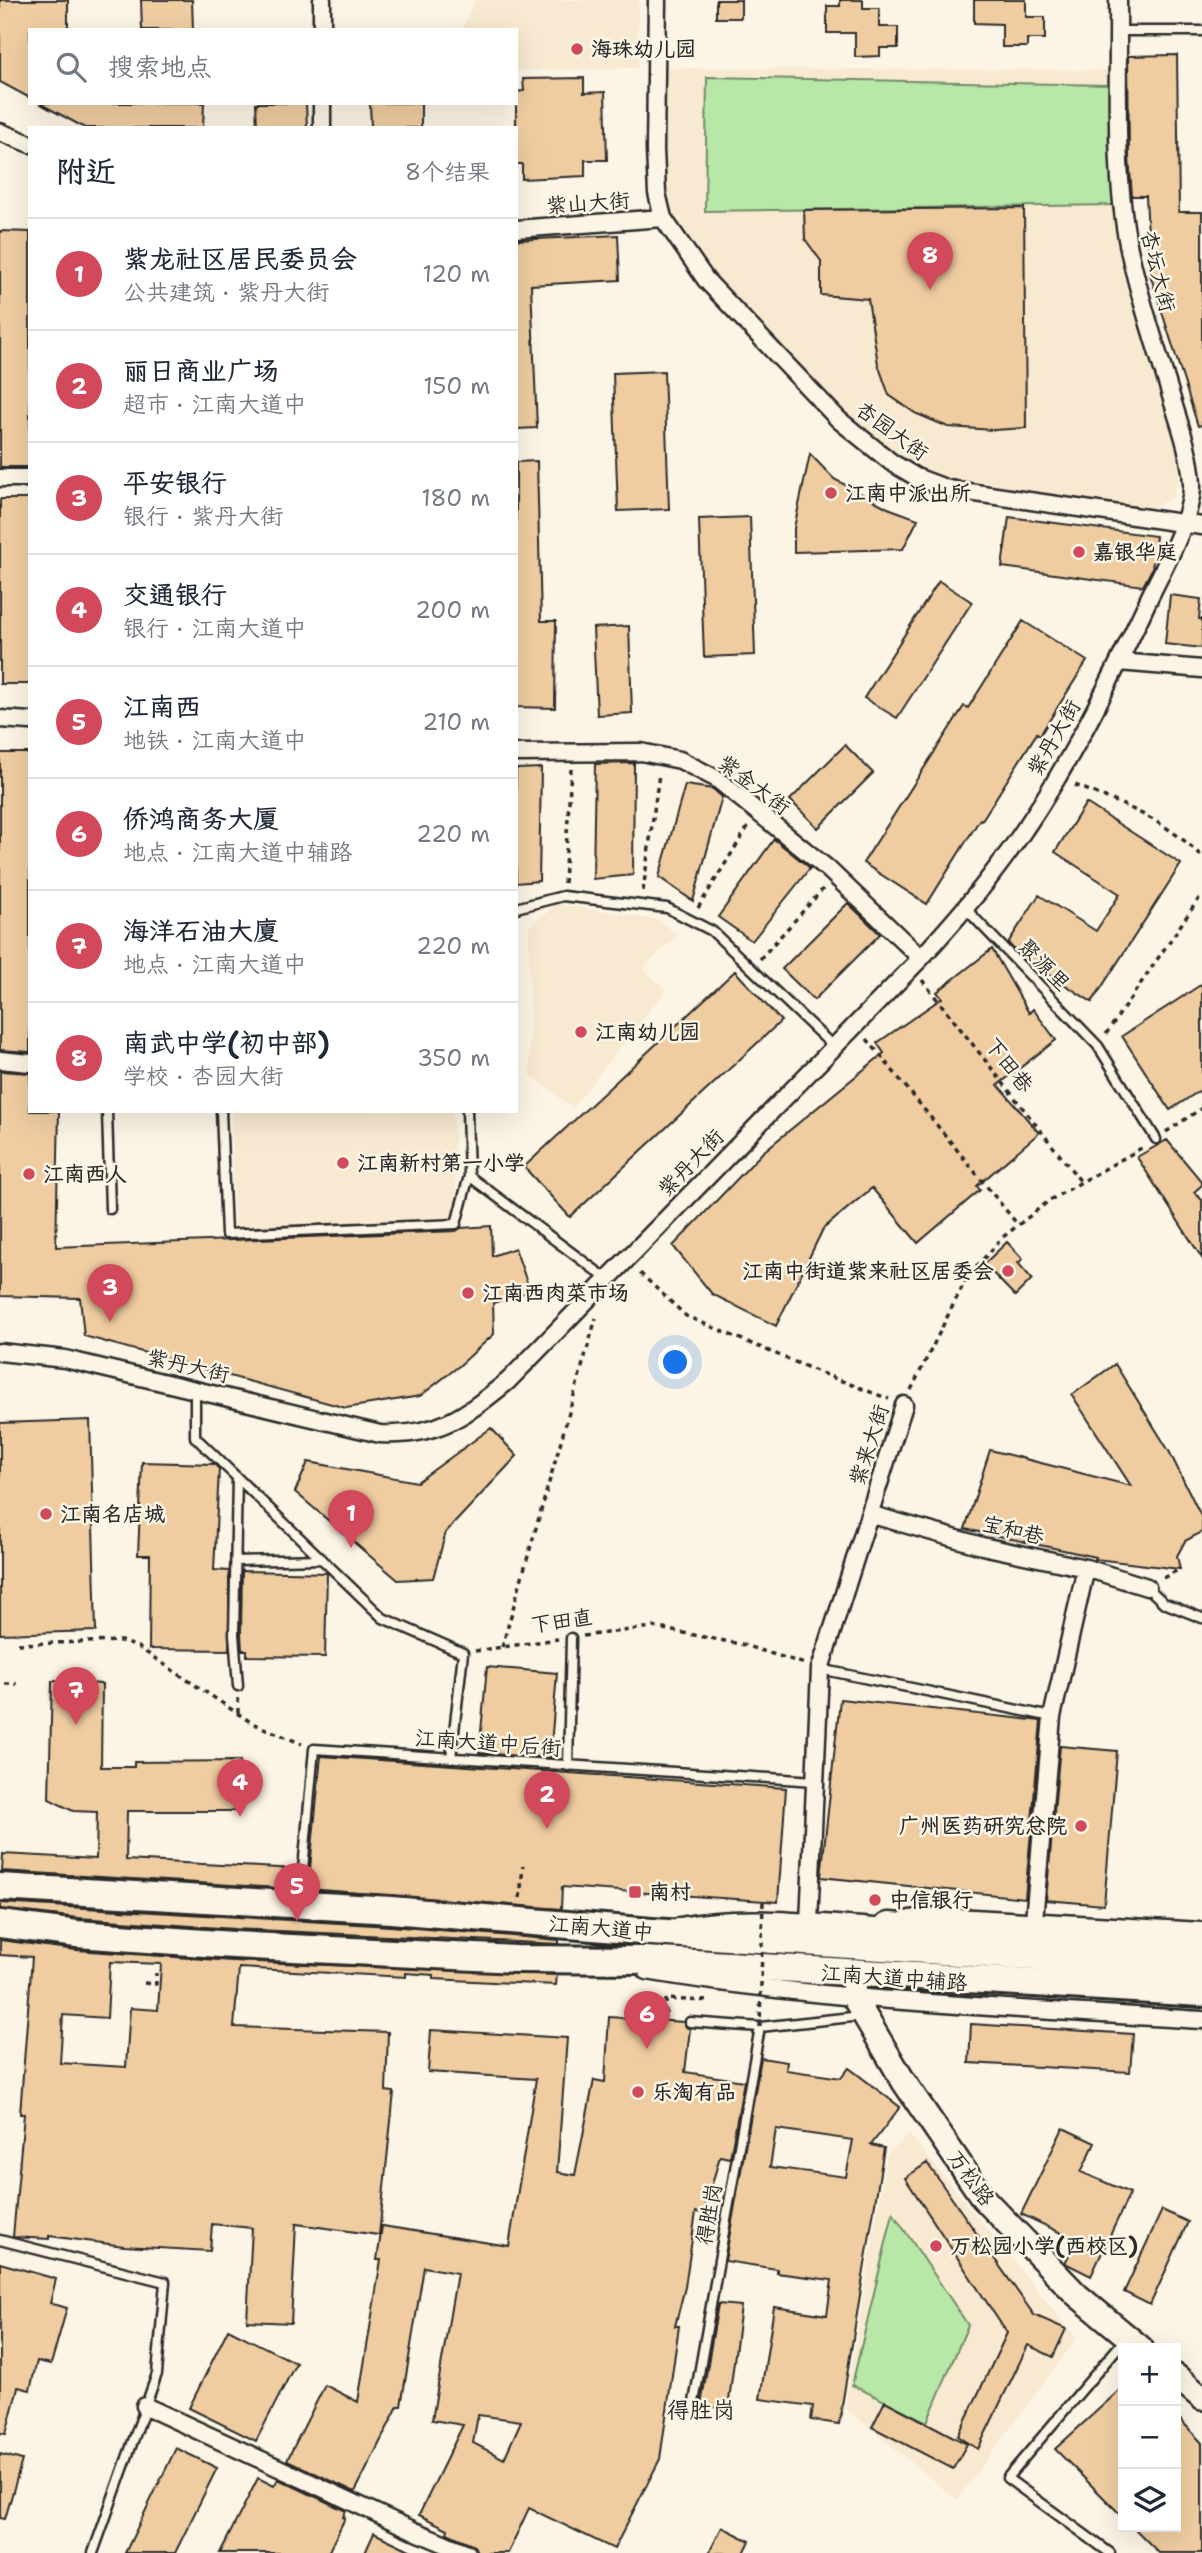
<!DOCTYPE html>
<html lang="zh">
<head>
<meta charset="utf-8">
<style>
	body { margin:0; font-family:"Shantell Sans","LXGW WenKai TC",sans-serif; background:#f6f6f7; color:#1f2937 }
	.controls { position:absolute; right:21px; bottom:21px; display:grid; overflow:hidden; border-radius:0px; box-shadow:0 7px 28px #0002 }
	.controls button { width:63px; height:63px; display:grid; place-items:center; padding:0; border:0; border-bottom:2px solid #e0e1e3; background:#fff; color:#1f2937; font:35px sans-serif }
	.you { position:absolute; left:676px; top:1363px; width:24px; height:24px; margin:-18px; border:5px solid #fff; border-radius:50%; background:#1a73e8; box-shadow:0 0 0 10px #1a73e833 }
	.badge { display:grid; place-items:center; width:46px; height:46px; border-radius:50%; background:#d1495b; color:#fff; font-size:23px; font-weight:700 }
	.pin { position:absolute; translate:-50% -58px; filter:drop-shadow(0 2px 4px #0008) }
	.pin::after { content:''; position:absolute; top:37px; width:24px; height:21px; background:inherit; clip-path:polygon(0 0,100% 0,50% 100%) }
	.list { margin:0; padding:0; list-style:none }
	h2 { display:flex; justify-content:space-between; align-items:center; height:91px; margin:0; padding:0 28px; font-size:30px }
	h2 small { font-size:23px; font-weight:400; color:#747a83 }
	.list li { display:grid; grid-template-columns:46px 1fr auto; gap:21px; align-items:center; box-sizing:border-box; height:112px; padding:0 28px; border-top:2px solid #e0e1e3 }
	.list b { display:block; font-size:26px; white-space:nowrap }
	.list p { margin:0; font-size:23px; white-space:nowrap; color:#747a83 }
	.list em { font-size:23px; font-style:normal; color:#747a83 }
	.icon { flex:none; width:38px; height:38px; fill:none; stroke:currentColor; stroke-width:2; stroke-linecap:round; stroke-linejoin:round }
	.map { position:relative; flex:none; width:1202px; height:2553px; overflow:hidden }
	.search { position:absolute; background:#fff; box-shadow:0 7px 28px #0002; left:28px; top:28px; width:490px; height:77px; display:flex; align-items:center; gap:18px; box-sizing:border-box; padding:0 24px; border-radius:0px; color:#747a83; font-size:26px }
	.panel { position:absolute; background:#fff; box-shadow:0 7px 28px #0002; left:28px; top:126px; width:490px; height:987px; border-radius:0px }
	.map>svg:first-child { display:block }
	.built { fill:#f8e9d1 }
	.green { fill:#b8e8a8; stroke:#728a6a; stroke-width:2 }
	.building { fill:#f0cda1; stroke:#2b2b2b; stroke-width:2; fill-rule:evenodd }
	.lines { fill:none; stroke-linecap:round; stroke-linejoin:round }
	.lane-casing { stroke:#2b2b2b; stroke-width:13 }
	.street-casing { stroke:#2b2b2b; stroke-width:21 }
	.secondary-casing { stroke:#2b2b2b; stroke-width:28 }
	.primary-casing { stroke:#2b2b2b; stroke-width:32 }
	.highway-casing { stroke:#2b2b2b; stroke-width:35 }
	.path { stroke:#2b2b2b; stroke-width:3.5; stroke-dasharray:5 5; stroke-linecap:butt }
	.lane { stroke:#fcf5e5; stroke-width:8 }
	.street { stroke:#fcf5e5; stroke-width:16 }
	.secondary { stroke:#fcf5e5; stroke-width:23 }
	.primary { stroke:#fcf5e5; stroke-width:26 }
	.highway { stroke:#fcf5e5; stroke-width:30 }
	.path-bridge { stroke:#2b2b2b; stroke-width:3.5; stroke-dasharray:5 5; stroke-linecap:butt }
	.poi-dot { fill:#d1495b; stroke:#fcf5e5; stroke-width:2.5 }
	.labels { text-anchor:middle; stroke-width:5; stroke-linejoin:round; paint-order:stroke }
	.poi-label { font-size:21px; font-weight:bold; fill:#2b2b2b; stroke:#fcf5e5; text-anchor:start }
	.street-label { font-size:21px; fill:#2b2b2b; stroke:#fcf5e5 }
	.neighbourhood-label { font-size:23px; fill:#2b2b2b; stroke:#fcf5e5 }
</style>
</head>
<body>
<div class="map">
<svg width="1202" height="2553" viewBox="0 0 1202 2553">
	<rect width="100%" height="100%" fill="#fcf5e5"/>
	<filter id="ink" filterUnits="userSpaceOnUse"><feTurbulence type="fractalNoise" baseFrequency=".0143" numOctaves="2"/><feDisplacementMap in="SourceGraphic" scale="14" xChannelSelector="R" yChannelSelector="G"/><feConvolveMatrix kernelMatrix="1 2 1 2 8 2 1 2 1" color-interpolation-filters="sRGB"/></filter>
	<g filter="url(#ink)">
		<path class="built" d="M474,0H638V68L516,71V30H462Z
			M656,68L1111,70L1115,205L1143,335L1168,403L1178,447L1180,473L1172,498L1150,509L1097,508L951,485L891,456L819,393L686,244L666,213Z
			M556,904L658,920L678,935L643,968L666,990L572,1108L530,1074L529,927Z
			M231,1111H453L457,1216L234,1229Z
			M909,2134L1077,2338L957,2500L845,2408L887,2154Z"/>
		<path class="green" d="M707,77L1110,85L1115,205L705,211Z
			M893,2213L968,2325L927,2422L852,2385Z"/>
		<path class="building" d="M0,0H68V30H30V98L0,82Z
			M141,0H192L193,30H142Z
			M716,0H741V18H716Z
			M840,0H863V8H879V27H898V48H880V56L855,57V33H827V6H840Z
			M974,0H1026V17H1045V39H1027V47H1002V24L974,23Z
			M1177,55L1179,212H1202V425L1198,426L1150,274L1146,196H1132L1129,157L1128,56Z
			M584,78V93L605,92L607,160H585V176L522,179V164H516V92L524,91L523,79Z
			M39,103H204L203,128H85Z
			M256,103H306L307,128H257Z
			M370,103H421V128H371Z
			M1024,208L1026,428L994,430L948,427L915,413L889,395L878,364L868,299L821,295V261L805,239L804,210Z
			M0,231L30,232V467H0Z
			M618,235L620,280L531,285L537,428L516,429V240Z
			M664,371L669,509L618,511L613,373Z
			M810,454L834,479L888,508L918,519L903,549L794,552V528Z
			M537,461L541,621H556L555,708L516,707V462Z
			M0,499H30V684H0Z
			M750,517L755,655L704,657L699,519Z
			M1009,517L1156,536L1152,569L1143,586L1002,567Z
			M939,581L972,602L897,718L864,698Z
			M1170,595L1201,599L1199,619H1202V648L1165,644Z
			M1023,621L1087,661L1040,735L1037,733L982,820L980,819L927,904L863,863L964,706L968,708Z
			M629,626L632,713L597,715L593,628Z
			M845,745L873,773L818,828L790,800Z
			M0,753H30V1052L0,1050Z
			M634,763L633,875L593,879L595,764Z
			M541,768L539,881L516,883V769Z
			M685,785L713,789L722,797L693,901L659,877Z
			M1086,803L1181,864L1092,1002L1020,956L1008,943L1039,895L1096,931L1120,894L1055,852Z
			M774,839L810,868L752,941L718,917Z
			M848,903L880,934L814,1000L782,969Z
			M992,949L1029,1013L1033,1009L1056,1040L998,1085L1039,1133L977,1186L980,1190L918,1243L872,1188L823,1229L776,1326L712,1294L673,1246L763,1152L884,1053L877,1043L942,998L937,992Z
			M735,971L781,1021L570,1217L524,1167Z
			M1202,984V1089L1170,1110L1122,1036Z
			M0,1071L30,1073V1111H59L56,1247L456,1231L461,1228L491,1226L492,1256L515,1248L530,1291L493,1303L494,1334L459,1366L420,1396L346,1408L84,1336L80,1298L0,1296Z
			M1167,1140L1202,1182V1185L1194,1192L1202,1200V1258L1137,1157Z
			M1007,1242L1023,1259L1018,1263L1032,1279L1015,1296L984,1264Z
			M1115,1364L1169,1451L1202,1518V1532L1185,1541L1177,1556L1180,1569L1095,1559L1096,1557L965,1529L990,1450L1131,1486L1072,1395Z
			M90,1420L96,1631L0,1634V1423Z
			M491,1428L517,1456L446,1532L433,1578L398,1580L295,1492L308,1462L417,1482Z
			M142,1462L214,1464L219,1469L214,1570L229,1571V1650L149,1649L150,1555H138Z
			M242,1571L327,1573L325,1657L247,1656V1650H242L241,1634Z
			M487,1667L557,1673L550,1758L479,1753Z
			M52,1681L102,1684L101,1767H134V1762L240,1761V1811H127L126,1860L296,1869L295,1889L2,1871L3,1854L96,1859L97,1812L73,1811L49,1799Z
			M840,1699L1041,1721L1025,1898L821,1877Z
			M1060,1746L1117,1751L1104,1905L1046,1900Z
			M321,1756L786,1788L778,1902L562,1887L561,1909L308,1889Z
			M0,1903L390,1926L559,1940V1944L234,1929L79,1918L0,1909Z
			M0,1940L76,1950L232,1961L557,1975L556,1985L434,1979V1975L406,1973V1977L239,1968L234,2027L388,2032L386,2091L394,2092L379,2235L296,2224L291,2323L247,2321L252,2228L212,2224L210,2251L124,2246L49,2236V2239L13,2237L24,2114H20L32,1957L0,1955ZM110,1962L161,1964L158,2010L130,2008L126,2067L60,2063L63,2015L107,2018Z
			M609,2017L684,2022L686,2027L690,2029L685,2072L744,2081L730,2158L720,2156L704,2213L696,2212L685,2287L675,2326H679L660,2459L614,2549L529,2508L508,2553H477L472,2544L447,2533L448,2529L419,2515L463,2425L432,2420L457,2273L424,2267L401,2406H398L355,2492L287,2460L325,2385L358,2402L381,2260H377L382,2226L509,2246L536,2079L428,2072L431,2030L567,2038L557,2172L575,2175L594,2080L605,2082ZM478,2415L521,2421L504,2459L473,2443Z
			M971,2024L1133,2034L1130,2072L969,2063Z
			M761,2058L787,2062L786,2070L841,2078L849,2068L900,2107L871,2145L884,2148L839,2424L811,2420L813,2406L760,2399L774,2307L827,2315L832,2280L777,2273V2269L725,2261ZM776,2129L853,2140L846,2177L770,2167Z
			M1063,2128L1095,2143L1081,2172L1130,2193L1091,2276L1065,2263L1076,2240L1021,2214Z
			M927,2163L1034,2315L1066,2329L1053,2357L1028,2345L978,2449L958,2436L1007,2333L905,2178Z
			M1162,2210L1188,2222L1150,2305L1124,2292Z
			M0,2263L56,2279L50,2303L67,2308L51,2364L37,2361L30,2390L18,2387L6,2434L0,2433Z
			M718,2304L741,2306L728,2409L701,2405Z
			M228,2329L296,2363L256,2441L189,2408Z
			M1123,2387V2517L1055,2449Z
			M885,2401L967,2444L953,2469L872,2427Z
			M1176,2415L1202,2443V2553H1159L1133,2527H1176Z
			M176,2448L217,2468L175,2553H125Z
			M0,2454L22,2460L5,2519L0,2518Z
			M258,2478L274,2486L278,2479L346,2511L343,2517L345,2518L328,2553H220Z
			M722,2527L750,2541L744,2553H709Z
			M374,2533L416,2553H365Z"/>
		<g class="lines">
			<g class="lane-casing">
				<path id="lane" d="M1118,31H1202
					M516,908L563,896L667,908L712,931L834,1047
					M965,908L1098,1046L1156,1139
					M107,1111L110,1209
					M221,1111L226,1234L456,1224L469,1176L467,1111
					M469,1176L607,1279
					M195,1388V1437L383,1618L463,1653L451,1758
					M237,1477L234,1634L238,1686
					M236,1561L322,1559
					M1147,1587L1164,1603L1202,1618
					M820,1669L1052,1717
					M568,1766L571,1638
					M300,1902L314,1749L815,1781
					M690,2022L760,2027L861,2016
					M0,2240L165,2282L157,2374L93,2553
					M693,2408L760,2027
					M1110,2553L1007,2478L1126,2338"/>
			</g>
			<g class="street-casing">
				<path id="street" d="M322,0V30
					M657,0L655,150L657,193L663,218L706,280L839,420L891,462L916,477L948,489L1202,526
					M322,103V128
					M0,132L30,144
					M516,229L663,218
					M0,478H30
					M1119,662L1202,669
					M0,719L30,721
					M516,753L641,752L680,760L717,779L828,869L921,958
					M0,1060L30,1063
					M0,1352L65,1359L380,1434C438,1437 465,1416 508,1381L921,958C946,930 971,903 993,873C1059,788 1107,689 1152,592C1166,564 1193,514 1192,484C1191,458 1182,431 1174,406C1159,354 1140,302 1129,249C1113,172 1119,79 1118,0
					M869,1514L982,1546L1086,1568L1147,1587
					M1034,1920L1052,1717L1086,1568
					M809,1923L820,1669L904,1405
					M680,1926C748,1912 819,1924 889,1928L910,1919L938,1916L1202,1931
					M647,1971C830,2002 1017,2008 1202,2020
					M145,2406L417,2532L467,2553"/>
			</g>
			<g class="secondary-casing">
				<path id="secondary" d="M854,1971L853,1996L904,2082L983,2198L1077,2295L1141,2348
					M1176,2376L1202,2398"/>
			</g>
			<g class="primary-casing">
				<path id="primary" d="M0,1887L391,1910L652,1932L1202,1968
					M0,1924L77,1934L233,1945L516,1959L644,1960L1202,1993"/>
			</g>
			<g class="highway-casing">
				<path id="highway" d="M889,1928L1202,1949"/>
			</g>
			<path class="path" d="M1075,785C1120,803 1168,821 1202,857
				M564,883L571,769
				M643,891L659,774
				M698,908L749,825
				M760,959L823,889
				M922,980L1081,1182
				M1106,1034L1202,894
				M867,1039L1018,1225
				M1166,1132L1202,1108
				M640,1273L686,1316L821,1373L889,1399
				M911,1390L967,1277L1003,1237L1050,1200L1145,1146
				M1163,1578L1180,1569
				M583,1636L653,1627L740,1644L805,1664
				M18,1644L121,1641L138,1647L252,1723L302,1744
				M502,1647L596,1318
				M475,1651L558,1639
				M5,1684H17
				M238,1713V1698
				M520,1898L523,1866
				M144,1983L156,1984V1973
				M666,2014V1999L709,2001"/>
			<use href="#lane" class="lane"/>
			<use href="#street" class="street"/>
			<use href="#secondary" class="secondary"/>
			<use href="#primary" class="primary"/>
			<use href="#highway" class="highway"/>
			<path class="path-bridge" d="M760,2027L763,1901"/>
		</g>
	</g>
	<g class="poi-dot">
		<circle cx="577" cy="49" r="7"/>
		<circle cx="831" cy="493" r="7"/>
		<circle cx="1079" cy="552" r="7"/>
		<circle cx="581" cy="1032" r="7"/>
		<circle cx="343" cy="1163" r="7"/>
		<circle cx="29" cy="1174" r="7"/>
		<circle cx="1008" cy="1271" r="7"/>
		<circle cx="468" cy="1293" r="7"/>
		<circle cx="46" cy="1514" r="7"/>
		<circle cx="1081" cy="1826" r="7"/>
		<rect x="628" y="1885" width="14" height="14" rx="3.5"/>
		<circle cx="875" cy="1900" r="7"/>
		<circle cx="638" cy="2092" r="7"/>
		<circle cx="936" cy="2246" r="7"/>
	</g>
	<g class="labels">
		<g class="poi-label">
			<text x="591" y="56">海珠幼儿园</text>
			<text x="845" y="500">江南中派出所</text>
			<text x="1093" y="559">嘉银华庭</text>
			<text x="595" y="1039">江南幼儿园</text>
			<text x="357" y="1170">江南新村第一小学</text>
			<text x="43" y="1181">江南西人</text>
			<text x="994" y="1278" text-anchor="end">江南中街道紫来社区居委会</text>
			<text x="482" y="1300">江南西肉菜市场</text>
			<text x="60" y="1521">江南名店城</text>
			<text x="1067" y="1833" text-anchor="end">广州医药研究总院</text>
			<text x="649" y="1899">南村</text>
			<text x="889" y="1907">中信银行</text>
			<text x="652" y="2099">乐淘有品</text>
			<text x="950" y="2253">万松园小学(西校区)</text>
		</g>
		<g class="street-label">
			<text transform="translate(588 203) rotate(-4)" y="7">紫山大街</text>
			<text transform="translate(1158 271) rotate(76)" y="7">杏坛大街</text>
			<text transform="translate(892 431) rotate(36)" y="7">杏园大街</text>
			<text transform="translate(1054 738) rotate(-60)" y="7">紫丹大街</text>
			<text transform="translate(754 785) rotate(37)" y="7">紫金大街</text>
			<text transform="translate(1044 965) rotate(46)" y="7">聚源里</text>
			<text transform="translate(1009 1065) rotate(52)" y="7">下田巷</text>
			<text transform="translate(691 1163) rotate(-46)" y="7">紫丹大街</text>
			<text transform="translate(188 1366) rotate(13)" y="7">紫丹大街</text>
			<text transform="translate(869 1445) rotate(-72)" y="7">紫来大街</text>
			<text transform="translate(1013 1530) rotate(13)" y="7">宝和巷</text>
			<text transform="translate(562 1621) rotate(-8)" y="7">下田直</text>
			<text transform="translate(488 1743) rotate(4)" y="7">江南大道中后街</text>
			<text transform="translate(601 1928) rotate(5)" y="7">江南大道中</text>
			<text transform="translate(894 1978) rotate(4)" y="7">江南大道中辅路</text>
			<text transform="translate(971 2178) rotate(54)" y="7">万松路</text>
			<text transform="translate(709 2214) rotate(-80)" y="7">得胜岗</text>
		</g>
		<g class="neighbourhood-label">
			<text x="701" y="2418">得胜岗</text>
		</g>
	</g>
</svg>
<div class="controls">
<button>+</button>
<button>−</button>
<button><svg class="icon" aria-label="layers" viewBox="0 0 24 24"><path d="M12 4l9 5-9 5-9-5zM3 14l9 5 9-5"/></svg></button>
</div>
<div class="you"></div>
<div class="pin badge" style="left:351px;top:1548px">1</div>
<div class="pin badge" style="left:547px;top:1829px">2</div>
<div class="pin badge" style="left:110px;top:1322px">3</div>
<div class="pin badge" style="left:240px;top:1817px">4</div>
<div class="pin badge" style="left:297px;top:1921px">5</div>
<div class="pin badge" style="left:647px;top:2049px">6</div>
<div class="pin badge" style="left:76px;top:1725px">7</div>
<div class="pin badge" style="left:930px;top:290px">8</div>
<div class="search"><svg class="icon" aria-label="search" viewBox="0 0 24 24"><circle cx="10" cy="10" r="6"/><path d="M15 15l6 6"/></svg>搜索地点</div>
<section class="panel">
<h2>附近<small>8个结果</small></h2>
<ul class="list">
<li><span class="badge">1</span><div><b>紫龙社区居民委员会</b><p>公共建筑 · 紫丹大街</p></div><em>120 m</em></li>
<li><span class="badge">2</span><div><b>丽日商业广场</b><p>超市 · 江南大道中</p></div><em>150 m</em></li>
<li><span class="badge">3</span><div><b>平安银行</b><p>银行 · 紫丹大街</p></div><em>180 m</em></li>
<li><span class="badge">4</span><div><b>交通银行</b><p>银行 · 江南大道中</p></div><em>200 m</em></li>
<li><span class="badge">5</span><div><b>江南西</b><p>地铁 · 江南大道中</p></div><em>210 m</em></li>
<li><span class="badge">6</span><div><b>侨鸿商务大厦</b><p>地点 · 江南大道中辅路</p></div><em>220 m</em></li>
<li><span class="badge">7</span><div><b>海洋石油大廈</b><p>地点 · 江南大道中</p></div><em>220 m</em></li>
<li><span class="badge">8</span><div><b>南武中学(初中部)</b><p>学校 · 杏园大街</p></div><em>350 m</em></li>
</ul>
</section>
</div>
</body>
</html>
